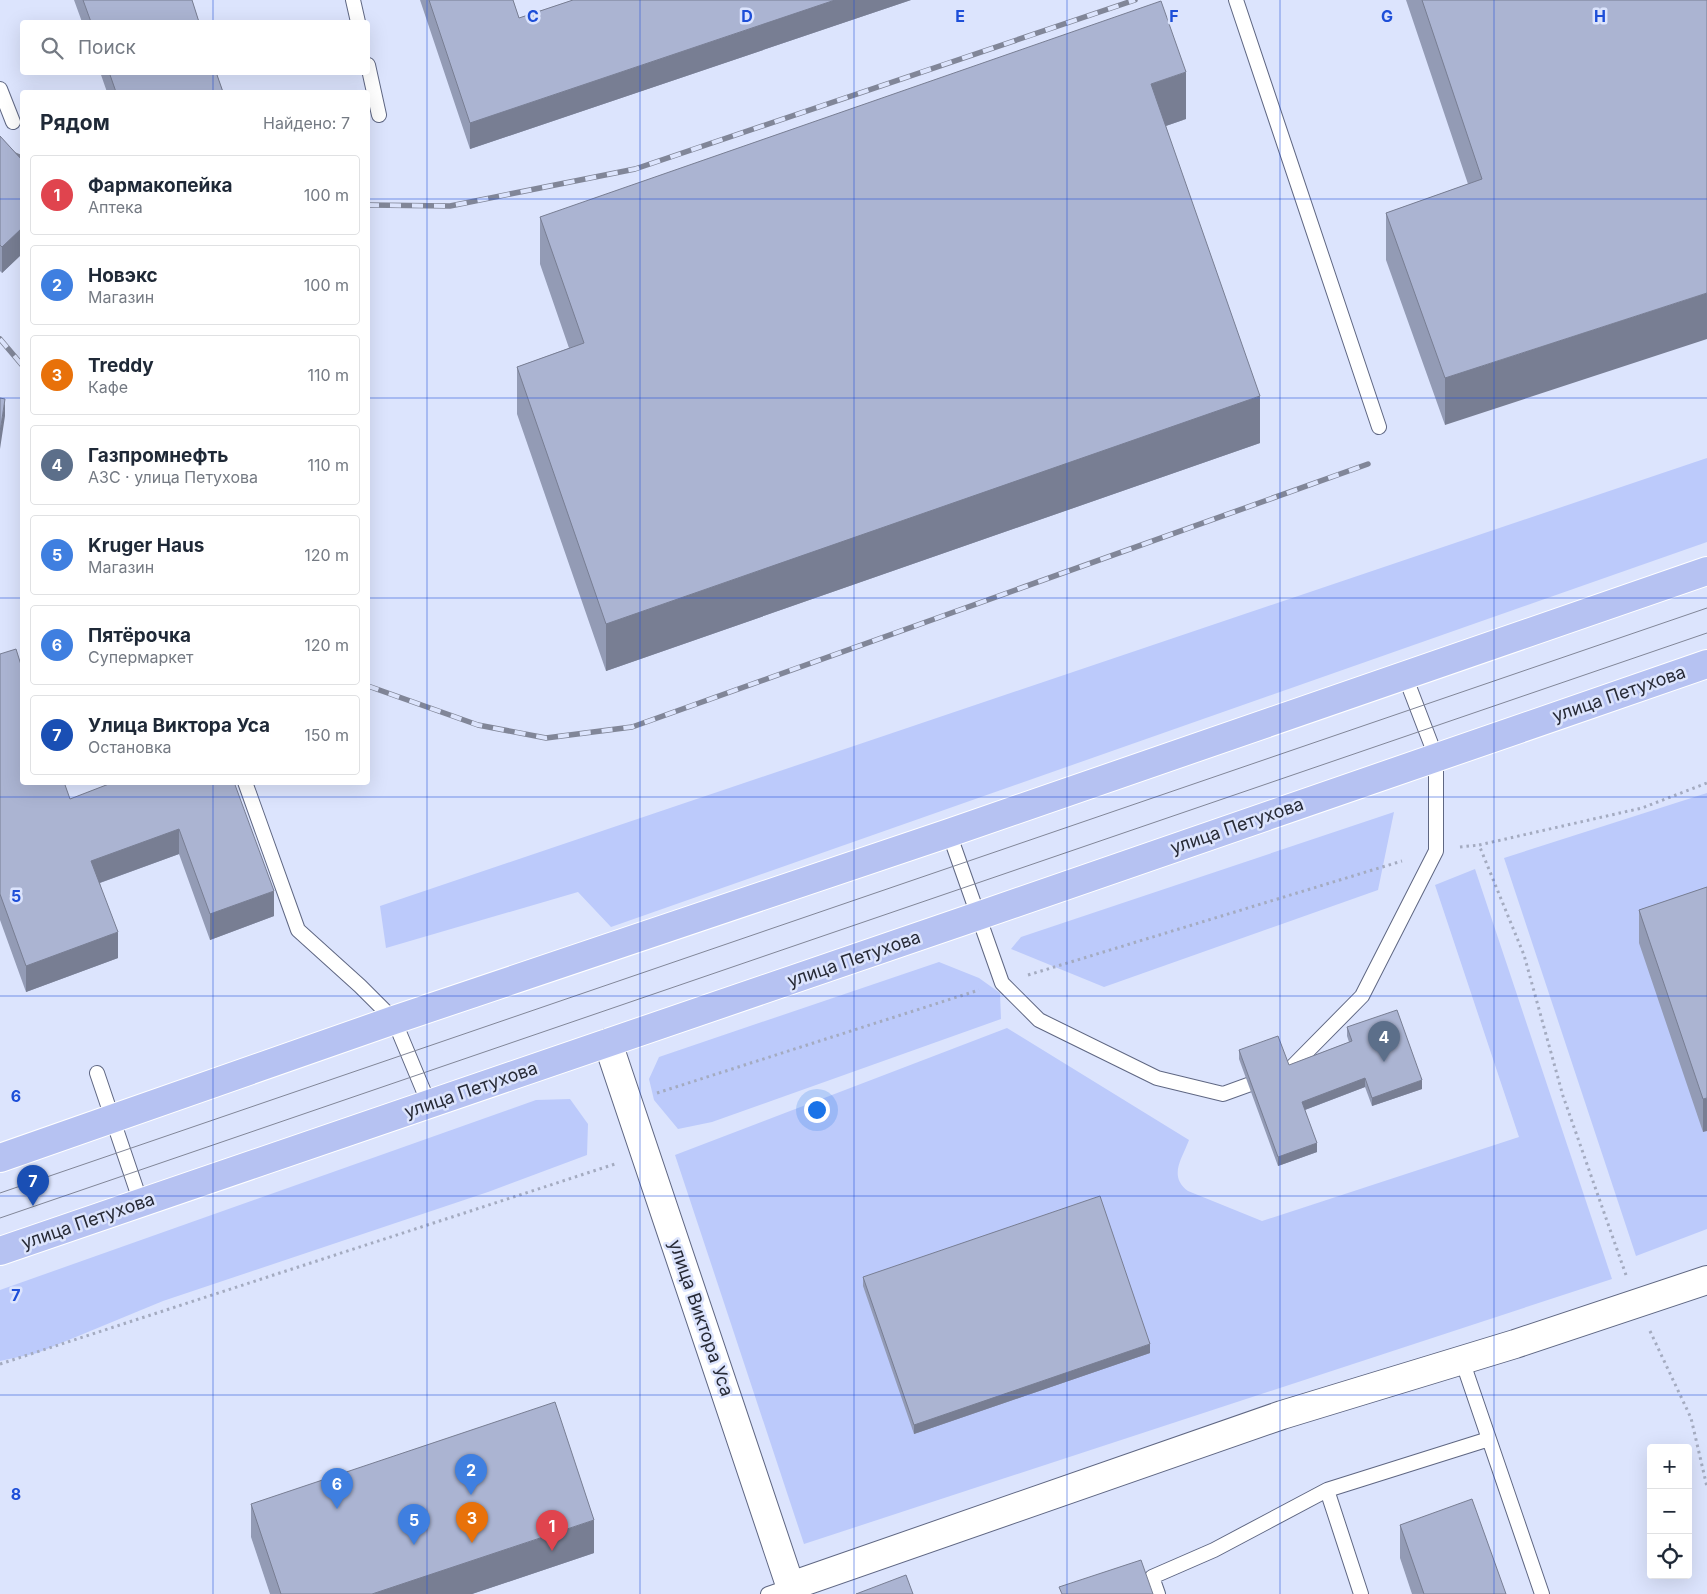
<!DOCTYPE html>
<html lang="ru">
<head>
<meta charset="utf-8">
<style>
	body { margin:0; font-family:Inter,sans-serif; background:#f2f2f3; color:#1f2937 }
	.controls { position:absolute; right:15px; bottom:15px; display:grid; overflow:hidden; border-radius:5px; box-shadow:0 5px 20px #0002 }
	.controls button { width:45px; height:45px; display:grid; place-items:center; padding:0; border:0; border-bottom:1px solid #e0e1e3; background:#fff; color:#1f2937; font:25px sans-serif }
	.you { position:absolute; left:816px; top:1109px; width:18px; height:18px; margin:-12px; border:4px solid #fff; border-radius:50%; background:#1a73e8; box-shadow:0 0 0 8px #1a73e833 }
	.badge { display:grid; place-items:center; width:32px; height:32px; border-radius:50%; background:#6c8132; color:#fff; font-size:16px; font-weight:700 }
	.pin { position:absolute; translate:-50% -41px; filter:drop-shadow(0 1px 2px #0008) }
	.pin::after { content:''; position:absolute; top:26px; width:18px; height:15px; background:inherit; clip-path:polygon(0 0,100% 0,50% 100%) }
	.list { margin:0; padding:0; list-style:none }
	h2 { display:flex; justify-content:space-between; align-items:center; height:65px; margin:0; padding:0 20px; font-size:21px }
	h2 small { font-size:16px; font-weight:400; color:#747a83 }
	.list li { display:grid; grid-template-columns:32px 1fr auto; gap:15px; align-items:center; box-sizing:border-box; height:80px; margin:0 10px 10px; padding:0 10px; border:1px solid #e0e1e3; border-radius:5px }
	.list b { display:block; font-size:19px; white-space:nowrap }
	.list p { margin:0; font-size:16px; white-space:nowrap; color:#747a83 }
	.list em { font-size:16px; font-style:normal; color:#747a83 }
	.icon { flex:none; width:28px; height:28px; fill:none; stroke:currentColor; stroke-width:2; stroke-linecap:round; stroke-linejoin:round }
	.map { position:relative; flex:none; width:1707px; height:1594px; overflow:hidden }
	.search { position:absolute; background:#fff; box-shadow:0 5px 20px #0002; left:20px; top:20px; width:350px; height:55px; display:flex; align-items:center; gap:12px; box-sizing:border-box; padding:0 18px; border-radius:5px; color:#747a83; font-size:19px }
	.panel { position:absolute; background:#fff; box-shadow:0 5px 20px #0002; left:20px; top:90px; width:350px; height:695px; border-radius:5px }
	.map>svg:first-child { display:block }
	.green { fill:#bccafb }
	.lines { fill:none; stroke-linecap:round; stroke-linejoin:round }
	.service-casing { stroke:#5f6783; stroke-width:16 }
	.minor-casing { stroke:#5f6783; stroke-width:30 }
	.trunk-casing { stroke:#fff; stroke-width:30 }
	.path { stroke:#a4abc0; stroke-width:3; stroke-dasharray:2.5 4; stroke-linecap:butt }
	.service { stroke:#fff; stroke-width:14 }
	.minor { stroke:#fff; stroke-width:28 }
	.trunk { stroke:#b6c2f2; stroke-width:28 }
	.tram { stroke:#818698; stroke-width:1 }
	.rail-casing { stroke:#818698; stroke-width:5.5 }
	.rail { stroke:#dce4fd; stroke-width:4; stroke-dasharray:11; stroke-linecap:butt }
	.wall { fill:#939bb5 }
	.shaded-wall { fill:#787e93 }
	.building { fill:#abb4d2; stroke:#787e93 }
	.grid { fill:none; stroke:#1d4ed8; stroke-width:1; stroke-opacity:0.55 }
	.labels { text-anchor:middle; stroke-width:5; stroke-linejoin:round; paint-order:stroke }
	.street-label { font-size:18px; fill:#272a36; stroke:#dce4fd }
	.grid-label { font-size:16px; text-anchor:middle; font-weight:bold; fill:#1d4ed8; stroke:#dce4fd; stroke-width:5; stroke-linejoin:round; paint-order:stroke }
</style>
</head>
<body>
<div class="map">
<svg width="1707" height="1594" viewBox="0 0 1707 1594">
	<rect width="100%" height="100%" fill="#dce4fd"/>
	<path class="green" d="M1707,458V542L611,927L578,892L386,948L380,906Z
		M1707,793V1229L1636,1256L1504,858Z
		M1394,812L1378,890L1104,987L1011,949L1021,937Z
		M1475,869L1612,1279L804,1544L675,1155L1007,1028L1189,1140C1182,1159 1168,1176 1188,1191L1262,1221L1519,1137L1435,885Z
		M939,962L979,978L1000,993L1001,1019L712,1122L678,1129L654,1100L649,1079L659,1057Z
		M570,1099L588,1124L587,1155L488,1192L163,1301L37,1353L0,1361V1290L536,1100Z"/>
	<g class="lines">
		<g class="service-casing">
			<path id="service" d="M353,0L358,22
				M1236,0L1379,427
				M368,65L379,115
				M0,89L13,122
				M245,782L298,930L360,986L394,1020L429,1104
				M949,833L1002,983L1039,1020L1157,1078L1223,1094L1289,1070L1362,996L1436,851V757L1405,676
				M97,1073L141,1203
				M1462,1360L1542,1594
				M768,1594L791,1586
				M1158,1594L1152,1577L1214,1550L1327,1490
				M1361,1594L1327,1490L1489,1439"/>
		</g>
		<g class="minor-casing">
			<path id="minor" d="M608,1043L793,1594
				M791,1586L1282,1415L1515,1344L1707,1280"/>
		</g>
		<g class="trunk-casing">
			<path id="trunk" d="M0,1158L394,1020L949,833L1707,571
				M0,1251L978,916L1707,664"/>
		</g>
		<path class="path" d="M1460,847L1479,845
			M1028,975L1402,861
			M657,1093L979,990
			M1626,1275L1563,1096L1524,955L1479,845L1642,808L1707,783
			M1650,1331L1691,1418L1707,1487
			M0,1364L615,1164"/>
		<use href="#service" class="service"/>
		<use href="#minor" class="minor"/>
		<use href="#trunk" class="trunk"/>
		<path class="tram" d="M0,1193L1707,608
			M0,1218L1707,633"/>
		<g class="rail-casing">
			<path id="rail" d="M0,149L22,158
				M368,205L450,206L635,169L1135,0
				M0,339L22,365
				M368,686L478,725L546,738L632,727L1368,464"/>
		</g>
		<use href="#rail" class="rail"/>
	</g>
	<path class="wall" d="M74,0H192L199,22H82Z
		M420,0H513L519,18L573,0H911L470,149Z
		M1406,0H1707L1445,425L1386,260V213L1468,184Z
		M100,72H216L223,92H107Z
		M1186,119L1166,126L1260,443L606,671L517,414V367L569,348L540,264V217Z
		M0,136L22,160V254L2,273L0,271Z
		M0,654L70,799L234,782L274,916L210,940L179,854L100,883L118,958L26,992L0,920Z
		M1707,887L1703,1132L1639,943V910Z
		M1347,1027L1422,1089L1372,1106L1365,1087L1305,1110L1317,1152L1278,1166L1239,1059V1050L1289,1065L1349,1042L1347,1036Z
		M863,1277L1150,1353L914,1434L863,1286Z
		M251,1504L594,1553L472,1594H270L251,1537Z
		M1400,1525L1506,1594H1412L1400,1558Z"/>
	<path class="shaded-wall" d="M835,0H911L470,149V123Z
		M1186,72V119L1151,131V84Z
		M22,228V254L2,273V247Z
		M1707,293V339L1445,425V378Z
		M1260,396V443L606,671V624Z
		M5,399V416L0,449V432Z
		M179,829V854L91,886V861Z
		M274,891V916L210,940V914Z
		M118,932V958L26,992V966Z
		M1365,1078V1087L1302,1111V1102Z
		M1422,1080V1089L1372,1106V1098Z
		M1707,1098V1131L1703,1132V1099Z
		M1317,1143V1152L1278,1166V1157Z
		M1150,1344V1353L914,1434V1425Z
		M594,1520V1553L472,1594H372Z"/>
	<path class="building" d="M83,0H192L199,22H91Z
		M429,0H513L519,18L573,0H835L470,123Z
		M1422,0H1707V293L1445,378L1386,213L1482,179Z
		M1161,1L1186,72L1151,84L1260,396L606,624L517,367L584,343L540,217Z
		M109,72H216L223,92H116Z
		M0,136L22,160V228L2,247L0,245Z
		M0,398L5,399L0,432Z
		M16,649L22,668V782H64L70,799L114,782H234L274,891L210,914L179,829L91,861L118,932L26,966L0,894V654Z
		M1707,887V1098L1703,1099L1639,910Z
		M1397,1010L1422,1080L1372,1098L1365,1078L1302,1102L1317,1143L1278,1157L1239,1050L1278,1036L1289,1065L1352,1041L1347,1027Z
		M1100,1196L1150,1344L914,1425L863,1277Z
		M555,1402L594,1520L372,1594H281L251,1504Z
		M1472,1499L1506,1594H1424L1400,1525Z
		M1141,1560L1153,1594H1062L1059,1587Z
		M906,1575L913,1594H856Z"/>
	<path class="grid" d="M213,0V22M427,0V1594M640,0V1594M854,0V1594M1067,0V1594M1280,0V1594M1494,0V1594M213,72V92M0,199H22M368,199H1707M0,398H22M368,398H1707M0,598H22M368,598H1707M213,782V1594M0,797H1707M0,996H1707M0,1196H1707M0,1395H1707"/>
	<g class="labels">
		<g class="street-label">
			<text transform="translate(1619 694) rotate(-19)" y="6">улица Петухова</text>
			<text transform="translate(1237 826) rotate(-19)" y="6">улица Петухова</text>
			<text transform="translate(854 959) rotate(-19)" y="6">улица Петухова</text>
			<text transform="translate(471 1090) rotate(-19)" y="6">улица Петухова</text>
			<text transform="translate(88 1221) rotate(-19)" y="6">улица Петухова</text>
			<text transform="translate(701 1318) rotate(71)" y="6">улица Виктора Уса</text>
		</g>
	</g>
	<g class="grid-label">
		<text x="533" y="22">C</text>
		<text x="747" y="22">D</text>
		<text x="960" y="22">E</text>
		<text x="1174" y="22">F</text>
		<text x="1387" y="22">G</text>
		<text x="1600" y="22">H</text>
		<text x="16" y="902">5</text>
		<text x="16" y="1102">6</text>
		<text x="16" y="1301">7</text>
		<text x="16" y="1500">8</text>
	</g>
</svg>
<div class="controls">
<button>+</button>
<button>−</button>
<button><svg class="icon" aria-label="locate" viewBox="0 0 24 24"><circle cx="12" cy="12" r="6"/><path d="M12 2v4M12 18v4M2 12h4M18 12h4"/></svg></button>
</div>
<div class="you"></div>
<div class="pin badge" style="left:552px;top:1551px;background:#e0444e">1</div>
<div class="pin badge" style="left:471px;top:1495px;background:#3f7fe0">2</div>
<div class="pin badge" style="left:472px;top:1543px;background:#e8710a">3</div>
<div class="pin badge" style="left:1384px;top:1062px;background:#5c6f8a">4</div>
<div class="pin badge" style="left:414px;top:1545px;background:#3f7fe0">5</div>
<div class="pin badge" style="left:337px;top:1509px;background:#3f7fe0">6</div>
<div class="pin badge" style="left:33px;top:1206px;background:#1a4fb4">7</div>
<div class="search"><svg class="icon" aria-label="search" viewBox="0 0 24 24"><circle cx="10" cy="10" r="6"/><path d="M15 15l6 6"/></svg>Поиск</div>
<section class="panel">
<h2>Рядом<small>Найдено: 7</small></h2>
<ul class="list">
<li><span class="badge" style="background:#e0444e">1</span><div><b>Фармакопейка</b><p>Аптека</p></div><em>100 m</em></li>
<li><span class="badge" style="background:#3f7fe0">2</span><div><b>Новэкс</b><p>Магазин</p></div><em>100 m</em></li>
<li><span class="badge" style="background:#e8710a">3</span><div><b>Treddy</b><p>Кафе</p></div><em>110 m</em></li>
<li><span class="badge" style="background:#5c6f8a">4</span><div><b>Газпромнефть</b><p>АЗС · улица Петухова</p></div><em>110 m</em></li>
<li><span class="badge" style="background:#3f7fe0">5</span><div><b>Kruger Haus</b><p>Магазин</p></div><em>120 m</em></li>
<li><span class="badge" style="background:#3f7fe0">6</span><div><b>Пятёрочка</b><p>Супермаркет</p></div><em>120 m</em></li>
<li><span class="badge" style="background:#1a4fb4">7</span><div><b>Улица Виктора Уса</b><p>Остановка</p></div><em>150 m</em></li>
</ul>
</section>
</div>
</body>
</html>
